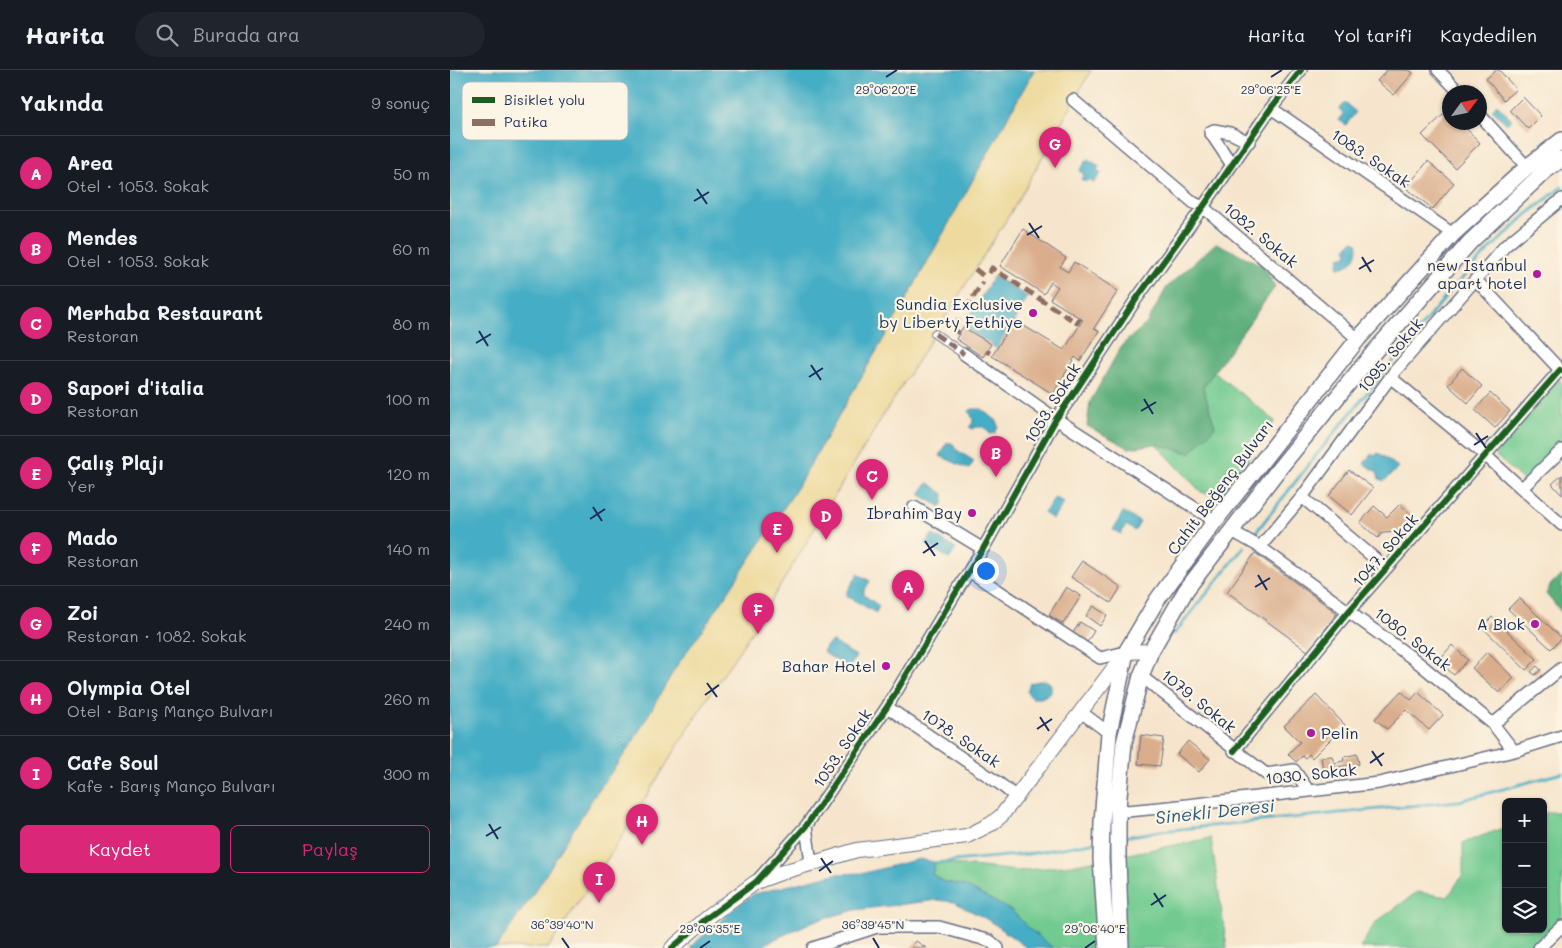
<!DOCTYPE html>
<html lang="tr">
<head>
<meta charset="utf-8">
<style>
	body { margin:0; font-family:Mali,sans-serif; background:#20242c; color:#f1f3f6 }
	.controls { position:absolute; right:15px; bottom:15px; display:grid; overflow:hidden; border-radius:8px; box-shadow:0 1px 4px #0004 }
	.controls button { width:45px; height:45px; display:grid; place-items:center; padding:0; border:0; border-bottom:1px solid #363941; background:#171b24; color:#f1f3f6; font:25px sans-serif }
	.compass { position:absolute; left:992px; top:15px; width:45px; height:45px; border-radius:50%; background:#171b24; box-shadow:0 1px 4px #0004; rotate:57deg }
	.you { position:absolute; left:535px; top:500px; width:18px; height:18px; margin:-12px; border:4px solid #fff; border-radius:50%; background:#1a73e8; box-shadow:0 0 0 8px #1a73e833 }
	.badge { display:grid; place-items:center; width:32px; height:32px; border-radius:50%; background:#db2777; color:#fff; font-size:16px; font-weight:700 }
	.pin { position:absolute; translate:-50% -41px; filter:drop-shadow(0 1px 2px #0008) }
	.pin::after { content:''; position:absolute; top:26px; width:18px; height:15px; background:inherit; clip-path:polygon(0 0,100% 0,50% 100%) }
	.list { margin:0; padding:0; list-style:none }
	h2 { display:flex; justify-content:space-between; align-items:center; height:65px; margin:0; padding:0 20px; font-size:21px }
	h2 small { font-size:16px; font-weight:400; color:#9ea1a6 }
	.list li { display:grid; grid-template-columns:32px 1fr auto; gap:15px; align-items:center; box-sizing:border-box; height:75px; padding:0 20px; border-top:1px solid #363941 }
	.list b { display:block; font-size:19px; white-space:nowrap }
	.list p { margin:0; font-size:16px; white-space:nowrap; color:#9ea1a6 }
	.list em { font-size:16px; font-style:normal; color:#9ea1a6 }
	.actions { display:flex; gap:10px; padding:15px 20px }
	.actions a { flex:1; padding:11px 0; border:1px solid #db2777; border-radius:8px; text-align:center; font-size:18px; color:#db2777 }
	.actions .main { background:#db2777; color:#fff }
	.icon { flex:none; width:28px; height:28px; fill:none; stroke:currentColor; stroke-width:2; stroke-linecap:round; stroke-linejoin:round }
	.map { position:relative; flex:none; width:1112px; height:878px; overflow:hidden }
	header { display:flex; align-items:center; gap:30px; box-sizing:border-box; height:70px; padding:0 25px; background:#171b24; border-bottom:1px solid #363941 }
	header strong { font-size:24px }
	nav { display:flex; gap:28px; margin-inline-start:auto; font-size:18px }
	.search { width:350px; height:45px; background:#20242c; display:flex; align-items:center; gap:12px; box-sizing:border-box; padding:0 18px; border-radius:28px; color:#9ea1a6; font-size:19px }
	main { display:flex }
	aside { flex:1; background:#171b24 }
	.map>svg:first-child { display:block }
	.green { fill:#71ca90; stroke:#467c77 }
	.forest { fill:#5cae7a; stroke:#3c6e6c }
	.sand { fill:#eeda9e; stroke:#84847e }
	.water { fill:#45adc5; stroke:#306e92 }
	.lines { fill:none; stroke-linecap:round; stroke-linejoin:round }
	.stream { stroke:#45adc5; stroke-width:3 }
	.building { fill:#daae8c }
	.pedestrian-casing { stroke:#686f84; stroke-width:10 }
	.minor-casing { stroke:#686f84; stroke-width:14 }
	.tertiary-casing { stroke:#686f84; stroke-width:16 }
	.secondary-casing { stroke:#686f84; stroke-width:18 }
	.pedestrian { stroke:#fff; stroke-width:8 }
	.minor { stroke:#fff; stroke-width:11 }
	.tertiary { stroke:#fff; stroke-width:14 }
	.secondary { stroke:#fff; stroke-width:15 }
	.quiet { stroke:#8d6e63; stroke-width:5; stroke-dasharray:10 5; stroke-linecap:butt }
	.cycleway-casing { stroke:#fcf5e5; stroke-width:9 }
	.cycleway { stroke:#1b5e20; stroke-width:6 }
	.ticks { fill:none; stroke:#1b2f5e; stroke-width:2 }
	.poi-dot { fill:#b5179e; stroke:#fcf5e5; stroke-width:2 }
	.labels { text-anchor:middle; stroke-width:4.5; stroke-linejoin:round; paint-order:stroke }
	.street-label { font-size:16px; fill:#1b2f5e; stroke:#fcf5e5 }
	.poi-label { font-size:16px; fill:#1b2f5e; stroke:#fcf5e5; text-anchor:end }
	.water-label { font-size:18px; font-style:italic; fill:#2a5b82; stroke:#fcf5e5 }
	.key { fill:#fcf5e5; stroke:#b8babc; stroke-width:1 }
	.key-label { font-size:14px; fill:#1b2f5e }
	.ticks-label { font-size:12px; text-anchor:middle; fill:#1b2f5e; stroke:#fcf5e5; stroke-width:4.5; stroke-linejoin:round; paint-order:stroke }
</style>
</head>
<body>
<header>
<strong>Harita</strong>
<div class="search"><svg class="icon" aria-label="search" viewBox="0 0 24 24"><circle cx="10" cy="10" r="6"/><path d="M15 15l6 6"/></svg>Burada ara</div>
<nav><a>Harita</a><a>Yol tarifi</a><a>Kaydedilen</a></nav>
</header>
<main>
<aside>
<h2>Yakında<small>9 sonuç</small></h2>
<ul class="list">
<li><span class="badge">A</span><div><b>Area</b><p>Otel · 1053. Sokak</p></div><em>50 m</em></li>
<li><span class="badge">B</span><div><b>Mendes</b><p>Otel · 1053. Sokak</p></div><em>60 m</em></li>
<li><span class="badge">C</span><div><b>Merhaba Restaurant</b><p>Restoran</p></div><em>80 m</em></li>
<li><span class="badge">D</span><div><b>Sapori d'italia</b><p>Restoran</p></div><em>100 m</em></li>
<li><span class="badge">E</span><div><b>Çalış Plajı</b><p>Yer</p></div><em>120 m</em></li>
<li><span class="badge">F</span><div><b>Mado</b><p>Restoran</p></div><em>140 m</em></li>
<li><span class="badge">G</span><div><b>Zoi</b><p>Restoran · 1082. Sokak</p></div><em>240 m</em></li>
<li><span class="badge">H</span><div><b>Olympia Otel</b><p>Otel · Barış Manço Bulvarı</p></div><em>260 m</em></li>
<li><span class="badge">I</span><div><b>Cafe Soul</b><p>Kafe · Barış Manço Bulvarı</p></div><em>300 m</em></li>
</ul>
<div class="actions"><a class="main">Kaydet</a><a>Paylaş</a></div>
</aside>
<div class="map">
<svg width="1112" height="878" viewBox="0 0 1112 878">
	<rect width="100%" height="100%" fill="#fcf5e5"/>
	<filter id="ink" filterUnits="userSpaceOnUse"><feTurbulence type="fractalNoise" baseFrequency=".02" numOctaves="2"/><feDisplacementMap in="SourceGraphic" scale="10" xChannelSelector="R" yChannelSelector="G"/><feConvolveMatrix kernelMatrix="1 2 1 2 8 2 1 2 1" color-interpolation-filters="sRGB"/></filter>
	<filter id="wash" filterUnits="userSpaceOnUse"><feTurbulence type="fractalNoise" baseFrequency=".0096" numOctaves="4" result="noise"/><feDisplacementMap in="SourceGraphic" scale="20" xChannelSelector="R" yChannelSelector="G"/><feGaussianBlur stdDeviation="1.12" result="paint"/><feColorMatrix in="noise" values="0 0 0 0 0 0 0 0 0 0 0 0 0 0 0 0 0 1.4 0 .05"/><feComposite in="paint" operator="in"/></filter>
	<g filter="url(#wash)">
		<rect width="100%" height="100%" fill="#f6e5cc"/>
		<path class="green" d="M764,302L825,351L775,422L762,425L751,422L706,374L740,383L753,317Z
			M1109,309L1112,312V373L1074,411L1045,385Z
			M1100,742H1112V847L1082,878H910L925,853L967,822L998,827L1013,804V773L1056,757V859H1093V744Z
			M761,768L777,878H603L577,857L562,841L513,815L494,812L482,804L485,792L568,801L621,795Z"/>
		<path class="forest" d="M766,173L814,196L825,217L753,317L765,357L740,383L706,374L679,378L637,356L640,332L672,275L697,253L717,217Z
			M1112,505V543L1096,524L1101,514Z"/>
		<path class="sand" d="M584,0H641L565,136L433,346L307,554L260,624L162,782L98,878H46L88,817L144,726L181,675L225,597L262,546L345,421L455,232Z"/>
		<path class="water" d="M0,0H584L455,232L345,421L262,546L226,597L181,675L144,726L88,817L46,878H0Z
			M895,33L906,42L896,55L889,50L894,44L889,40Z
			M1047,34L1062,49L1057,54L1042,40Z
			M638,89L649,96L647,100L651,103L644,113L638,109L636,112L631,109L634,104L629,101Z
			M902,171L907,172C911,184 901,197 889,198L888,194L890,186L896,187L898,182L896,179Z
			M544,206L578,227L547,279L513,257Z
			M522,339H532L547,351L548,357L545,363L540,364L534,357H526L523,359L519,357C526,351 522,348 519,341Z
			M497,373H502L507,380L524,391L519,399L490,386Z
			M929,383L948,397L940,406L934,411L929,409L927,402L914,394L921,384L925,385Z
			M479,413L494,424L493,434L491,437L470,425L476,415Z
			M605,427L614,433L603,449L594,443Z
			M673,442L690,452L685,461L676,455L671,464L663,460Z
			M482,464L506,479L499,489L476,474Z
			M408,504L420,511L414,521V525L429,536L426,543L397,526V522Z
			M382,571L406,586L401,595L397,597L373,582L376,576Z
			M594,610L599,612L601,615V623L591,628H582L577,622L580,613Z
			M469,789L485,792L482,804L494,812L513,815L562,841L577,857L603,878H577L540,851L504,832L488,830L405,840L364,851L319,872L311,878H240L258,861L270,853L278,843L304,824L385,804L414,803Z"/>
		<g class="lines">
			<path class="stream" d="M806,462L868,383L1002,219L1037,182L1076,145L1112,117
				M724,564L794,477
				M673,767L711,761L1009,731L1112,703
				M483,793L578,784L647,772"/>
		</g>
		<g id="blocks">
			<path class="building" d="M937,0H959L963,3L944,25L927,11Z
				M1046,0H1049L1066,19L1054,30L1036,9Z
				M1073,27L1091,46L1078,59L1060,40Z
				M998,40L999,42V52H1010L1030,73L1005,98L972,65Z
				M978,91L1004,113L983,139L956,118Z
				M573,159L616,188L610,197L618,202L624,192L668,221L644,258L649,261L630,291L625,287L603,324L542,286L564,250L614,280L633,250L600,229L608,217L601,212L594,224L550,196Z
				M513,257L541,274L533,287L506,269Z
				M1012,298L1032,316L1018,333L998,315Z
				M1040,323L1060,341L1045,358L1025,340Z
				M899,400L923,418L902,445L879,426Z
				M1112,405V425L1102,414Z
				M950,434L967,450L954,465L948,461L933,462L928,468L910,453L924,436L937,447Z
				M805,483L887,543L859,582L777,522Z
				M632,491L671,517L661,533L621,507Z
				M616,517L631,526L613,554L599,545Z
				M1069,528L1112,568L1101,579L1058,539Z
				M643,536L657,545L650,556L636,546Z
				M1042,547L1087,589L1076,600L1032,557Z
				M630,552L644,561L637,572L623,563Z
				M1002,575L1018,590L1004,605L988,591Z
				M1037,582L1064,608L1049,623L1022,598Z
				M1087,596L1091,600L1085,605L1081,602Z
				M951,621L961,630L968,622L993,645L979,660L956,640L937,659L925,649Z
				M866,625L895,655L862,688L859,684L855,688L852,686L846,692L838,684L850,672L834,656Z
				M691,665L714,668L710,696L688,694Z
				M738,671L760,689L749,702L727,684Z
				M907,684L909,694L873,700L871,687L882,686L884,693L894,691L893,687Z
				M466,871L476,878H461Z"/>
		</g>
	</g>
	<g filter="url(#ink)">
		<use href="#blocks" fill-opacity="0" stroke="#686f84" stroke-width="1"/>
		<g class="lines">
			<g class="pedestrian-casing">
				<path id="pedestrian" d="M485,264L514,284"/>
			</g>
			<g class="minor-casing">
				<path id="minor" d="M988,0L1009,22
					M623,30L744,133L753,137L908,269
					M821,38L1003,164
					M1030,45L1077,97
					M782,95L760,62L764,60L780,63L799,72
					M1026,210L1112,302
					M514,284L606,349L765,451
					M940,307L1035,385L1112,455
					M1072,418L1112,380
					M852,427L936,498
					M464,437L533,479
					M782,461L810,477L965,590L1043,654L1064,681
					M810,477L852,427L945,301L1055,176L1112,129
					M519,501L650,588L676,582
					M691,606L816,704L844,700L858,720
					M437,637L550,714L566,727
					M631,642L659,663
					M1043,654L1112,598
					M784,681L899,541L1110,300
					M668,737L677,741L720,737L929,713L1064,681L1112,666
					M356,756L361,793
					M306,812L356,756L437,637L519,501L533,479L606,349L622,326L687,228L753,137L821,38L851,0
					M363,878L427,857H489L540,871L548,878
					M1089,878L1112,856"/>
			</g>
			<g class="tertiary-casing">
				<path id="tertiary" d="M222,878L257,848L306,812L333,802L407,780L517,766L541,754L551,746L566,727L676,582L701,581"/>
			</g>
			<g class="secondary-casing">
				<path id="secondary" d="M657,878L651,789L652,752L659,663L676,582L707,530L765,451L908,269L1003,164L1077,97L1112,70
					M671,878L668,788V737L674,673L691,606L701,581L736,520L828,400L924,282L1020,172L1095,101L1112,89"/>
			</g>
			<use href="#pedestrian" class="pedestrian"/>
			<use href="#minor" class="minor"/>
			<use href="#tertiary" class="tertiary"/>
			<use href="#secondary" class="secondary"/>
			<path class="quiet" d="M525,199L536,208
				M539,203L542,198L627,253L630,248
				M515,240L533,212
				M509,249L503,259L509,263
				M485,264L514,284
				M536,281L540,283"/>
			<g class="cycleway-casing">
				<path id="cycleway" d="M784,681L899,541L1110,300
					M222,878L257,848L306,812L356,756L437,637L519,501L533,479L606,349L622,326L687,228L753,137L821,38L851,0"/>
			</g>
			<use href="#cycleway" class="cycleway"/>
		</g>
	</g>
	<path class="ticks" d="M436,7L447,0M821,7L832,0M247,119L257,134M244,131L259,122M579,153L589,168M577,165L592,156M912,187L921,202M909,199L924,190M29,261L38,276M26,273L41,264M361,295L371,310M359,307L373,298M694,329L703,344M691,341L706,332M1026,363L1036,378M1024,375L1038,366M143,437L152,451M140,449L155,439M475,471L485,486M473,483L488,473M808,505L817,520M805,517L820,508M257,613L267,627M255,625L269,615M590,647L599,661M587,659L602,649M922,681L932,696M920,693L934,683M39,754L48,769M36,766L51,757M371,788L381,803M369,801L383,791M704,823L713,837M701,835L716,825M112,868L119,878M423,868L429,878M250,878L260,871M635,878L645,871"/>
	<g class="poi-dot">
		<circle cx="1087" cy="204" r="5"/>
		<circle cx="583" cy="243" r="5"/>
		<circle cx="522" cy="443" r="5"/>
		<circle cx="1085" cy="554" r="5"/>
		<circle cx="436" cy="596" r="5"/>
		<circle cx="861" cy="663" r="5"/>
	</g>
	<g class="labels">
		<g class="street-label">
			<text transform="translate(921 88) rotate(34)" y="6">1083. Sokak</text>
			<text transform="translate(811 165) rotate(40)" y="6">1082. Sokak</text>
			<text transform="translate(940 285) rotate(-50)" y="6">1095. Sokak</text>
			<text transform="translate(602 333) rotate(-58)" y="6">1053. Sokak</text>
			<text transform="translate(770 417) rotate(-53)" y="6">Cahit Beğenç Bulvarı</text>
			<text transform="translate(935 480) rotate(-49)" y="6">1047. Sokak</text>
			<text transform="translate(963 569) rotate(38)" y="6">1080. Sokak</text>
			<text transform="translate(749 631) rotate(39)" y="6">1079. Sokak</text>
			<text transform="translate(511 668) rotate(34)" y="6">1078. Sokak</text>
			<text transform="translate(392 678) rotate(-56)" y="6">1053. Sokak</text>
			<text transform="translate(861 704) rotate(-6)" y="6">1030. Sokak</text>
		</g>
		<g class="poi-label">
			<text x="1077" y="201">new Istanbul<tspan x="1077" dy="18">apart hotel</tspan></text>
			<text x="573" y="240">Sundia Exclusive<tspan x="573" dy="18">by Liberty Fethiye</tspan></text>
			<text x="512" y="449">Ibrahim Bay</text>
			<text x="1075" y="560">A Blok</text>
			<text x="426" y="602">Bahar Hotel</text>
			<text x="871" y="669" text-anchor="start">Pelin</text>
		</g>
		<g class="water-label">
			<text transform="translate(765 742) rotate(-6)" y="6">Sinekli Deresi</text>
		</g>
	</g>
	<rect x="12" y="12" width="166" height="58" rx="8" class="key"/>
	<rect x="22" y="27" width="23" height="6" fill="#1b5e20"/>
	<rect x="22" y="49" width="23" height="7" fill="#8d6e63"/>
	<g class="key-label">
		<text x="54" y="35">Bisiklet yolu</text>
		<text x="54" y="57">Patika</text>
	</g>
	<g class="ticks-label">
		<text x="436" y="24">29°06'20"E</text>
		<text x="821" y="24">29°06'25"E</text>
		<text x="112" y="859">36°39'40"N</text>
		<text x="423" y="859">36°39'45"N</text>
		<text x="260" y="863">29°06'35"E</text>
		<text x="645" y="863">29°06'40"E</text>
	</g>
</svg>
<div class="controls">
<button>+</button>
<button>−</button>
<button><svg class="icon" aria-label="layers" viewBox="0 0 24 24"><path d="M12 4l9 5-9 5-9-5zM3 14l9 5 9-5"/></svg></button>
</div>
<svg class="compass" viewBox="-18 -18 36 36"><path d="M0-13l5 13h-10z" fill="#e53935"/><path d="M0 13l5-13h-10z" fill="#9ea1a6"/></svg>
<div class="you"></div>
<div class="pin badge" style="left:458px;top:541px">A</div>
<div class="pin badge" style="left:546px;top:407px">B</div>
<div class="pin badge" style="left:422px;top:430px">C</div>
<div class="pin badge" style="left:376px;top:470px">D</div>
<div class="pin badge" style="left:327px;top:483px">E</div>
<div class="pin badge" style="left:308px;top:564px">F</div>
<div class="pin badge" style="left:605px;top:98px">G</div>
<div class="pin badge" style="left:192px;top:775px">H</div>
<div class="pin badge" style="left:149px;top:833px">I</div>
</div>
</main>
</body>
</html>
